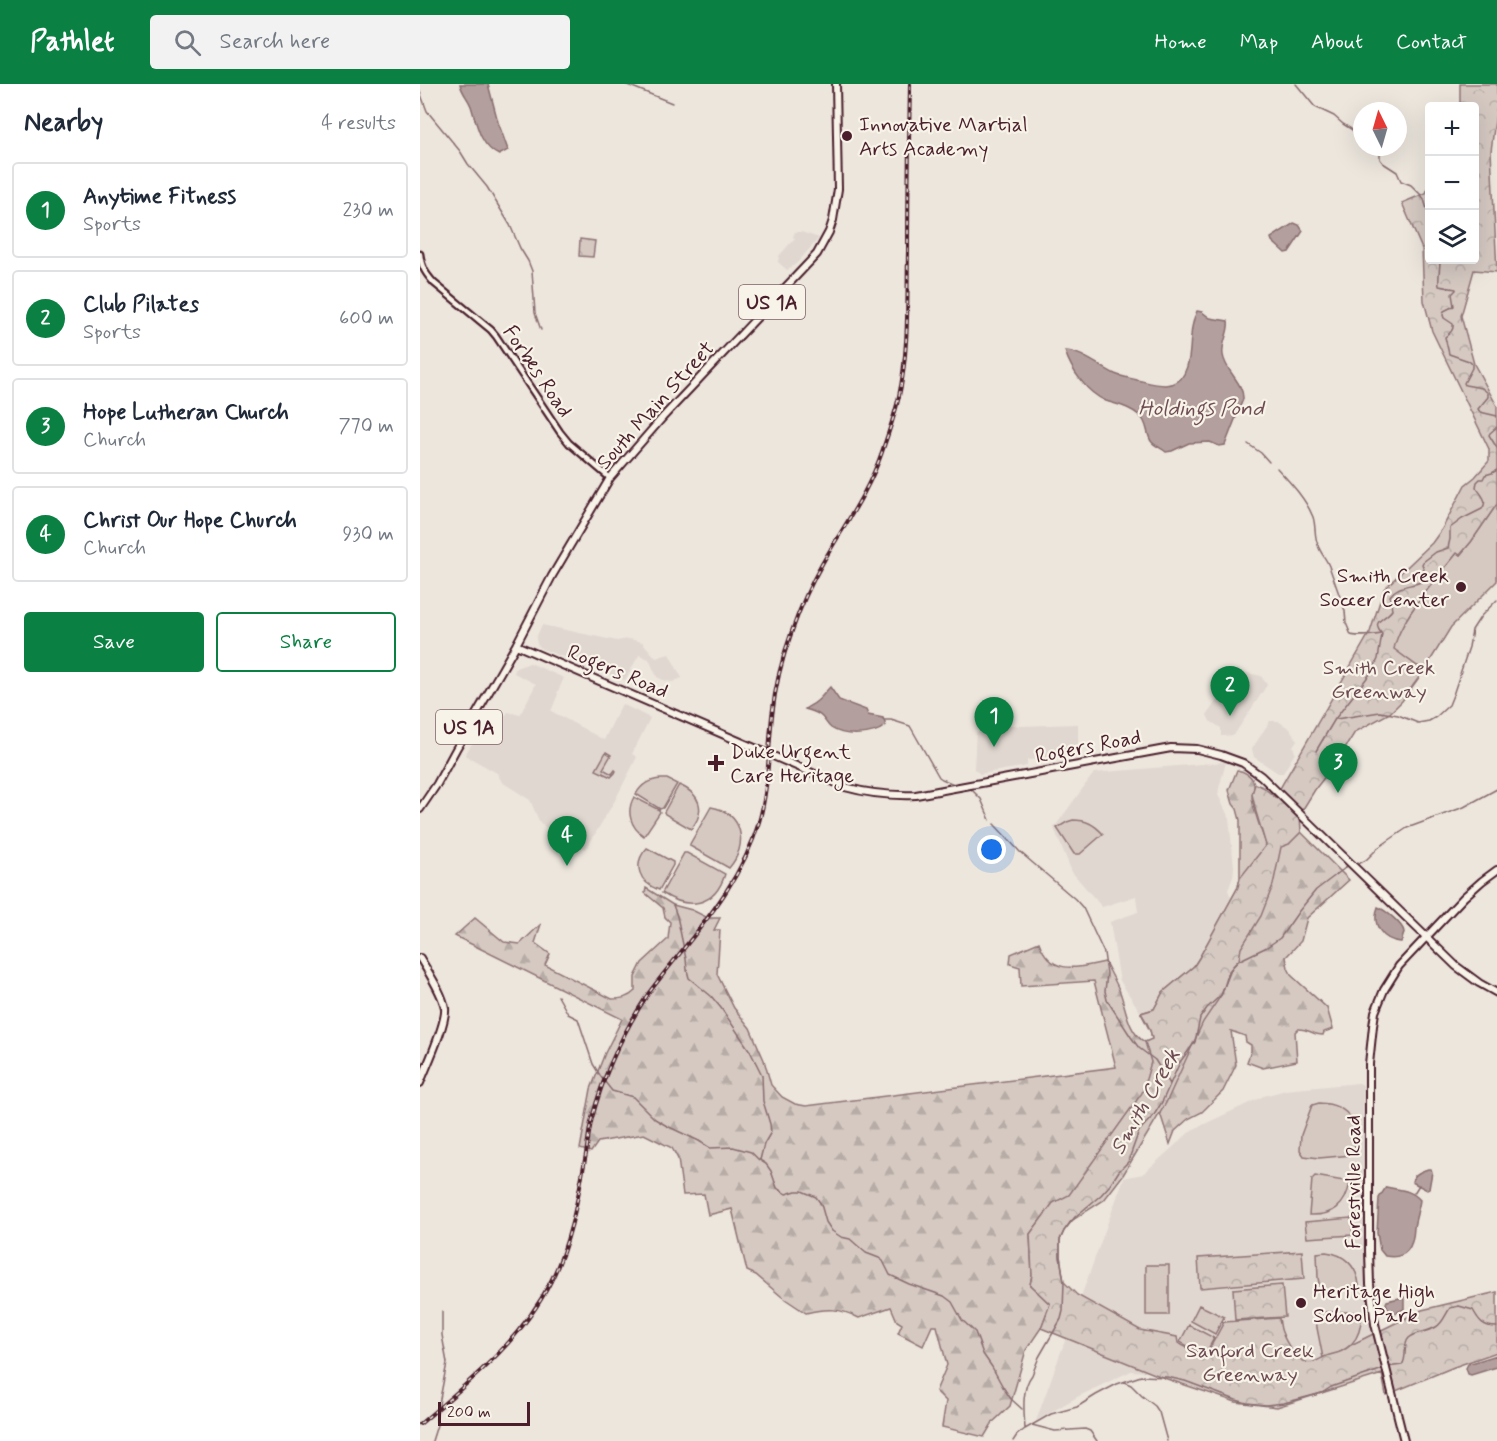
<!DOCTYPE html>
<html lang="en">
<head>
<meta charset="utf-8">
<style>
	body { margin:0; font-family:Mynerve,sans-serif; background:#f2f2f3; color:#1f2937 }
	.controls { position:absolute; right:18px; top:18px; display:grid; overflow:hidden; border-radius:6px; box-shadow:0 6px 24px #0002 }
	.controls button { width:54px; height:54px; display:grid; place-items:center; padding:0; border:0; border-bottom:2px solid #e0e1e3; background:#fff; color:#1f2937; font:30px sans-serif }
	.compass { position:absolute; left:933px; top:18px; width:54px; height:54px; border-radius:50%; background:#fff; box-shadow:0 6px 24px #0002; rotate:355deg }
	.scale { position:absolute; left:18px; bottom:15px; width:92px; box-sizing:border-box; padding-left:6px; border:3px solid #4a1f2b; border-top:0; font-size:16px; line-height:21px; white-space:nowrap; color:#4a1f2b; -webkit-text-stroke:4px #f7f3e8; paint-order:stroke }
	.you { position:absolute; left:572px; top:766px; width:21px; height:21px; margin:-15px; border:4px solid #fff; border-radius:50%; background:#1a73e8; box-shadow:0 0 0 9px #1a73e833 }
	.badge { display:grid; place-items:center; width:39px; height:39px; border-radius:50%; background:#0b8043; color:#fff; font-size:20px; font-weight:700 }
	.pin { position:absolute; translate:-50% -50px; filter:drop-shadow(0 2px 3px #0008) }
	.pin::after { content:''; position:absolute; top:32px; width:21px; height:18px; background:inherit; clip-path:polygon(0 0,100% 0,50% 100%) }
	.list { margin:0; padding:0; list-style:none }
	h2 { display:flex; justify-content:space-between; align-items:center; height:78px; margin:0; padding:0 24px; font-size:26px }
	h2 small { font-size:20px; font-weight:400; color:#747a83 }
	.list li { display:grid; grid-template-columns:39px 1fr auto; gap:18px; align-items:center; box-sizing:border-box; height:96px; margin:0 12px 12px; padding:0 12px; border:2px solid #e0e1e3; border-radius:6px }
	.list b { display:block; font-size:22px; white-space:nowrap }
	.list p { margin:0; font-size:20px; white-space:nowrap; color:#747a83 }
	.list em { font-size:20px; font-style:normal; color:#747a83 }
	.actions { display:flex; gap:12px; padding:18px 24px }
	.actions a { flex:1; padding:14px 0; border:2px solid #0b8043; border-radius:6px; text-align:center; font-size:21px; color:#0b8043 }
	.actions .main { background:#0b8043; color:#fff }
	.icon { flex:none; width:33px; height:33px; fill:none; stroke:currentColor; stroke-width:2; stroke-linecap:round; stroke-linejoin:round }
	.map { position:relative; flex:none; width:1077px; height:1357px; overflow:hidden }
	header { display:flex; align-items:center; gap:36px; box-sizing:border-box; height:84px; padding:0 30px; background:#0b8043; color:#fff }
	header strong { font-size:28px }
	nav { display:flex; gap:33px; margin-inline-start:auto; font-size:21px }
	.search { width:420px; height:54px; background:#f2f2f3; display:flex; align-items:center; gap:15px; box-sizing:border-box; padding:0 21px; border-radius:6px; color:#747a83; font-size:22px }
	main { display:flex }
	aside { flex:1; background:#fff }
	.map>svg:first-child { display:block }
	.built { fill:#e0d7d0 }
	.grass { fill:#d5c9c2; stroke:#907476; stroke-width:1.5 }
	.forest { fill:url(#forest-firs); stroke:#907476; stroke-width:1.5 }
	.park { fill:url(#park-crowns); stroke:#907476; stroke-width:1.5 }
	.water { fill:#b39f9d; stroke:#896c6f; stroke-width:1.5 }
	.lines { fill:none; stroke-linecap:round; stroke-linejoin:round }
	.stream { stroke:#896c6f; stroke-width:1.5 }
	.minor-casing { stroke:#4a1f2b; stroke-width:9 }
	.major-casing { stroke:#4a1f2b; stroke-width:10 }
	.minor { stroke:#f7f3e8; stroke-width:4.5 }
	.major { stroke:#f7f3e8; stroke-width:6 }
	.rail-casing { stroke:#4a1f2b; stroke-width:4 }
	.rail { stroke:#f7f3e8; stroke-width:1.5; stroke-dasharray:4.5; stroke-linecap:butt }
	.poi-dot { fill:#4a1f2b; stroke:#f7f3e8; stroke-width:2 }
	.labels { text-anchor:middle; stroke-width:4.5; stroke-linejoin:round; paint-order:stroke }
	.shield { fill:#f7f3e8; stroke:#7e5f64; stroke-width:1.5 }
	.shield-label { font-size:20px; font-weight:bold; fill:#4a1f2b }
	.poi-label { font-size:21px; fill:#4a1f2b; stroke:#f7f3e8; text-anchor:start }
	.street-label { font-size:21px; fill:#4a1f2b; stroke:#f7f3e8 }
	.park-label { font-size:21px; fill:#6d4a51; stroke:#f7f3e8 }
	.water-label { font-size:22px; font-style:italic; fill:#6f4c53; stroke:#f7f3e8 }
</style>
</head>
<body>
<header>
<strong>Pathlet</strong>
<div class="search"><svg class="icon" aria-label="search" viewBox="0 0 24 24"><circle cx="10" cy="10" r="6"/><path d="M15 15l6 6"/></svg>Search here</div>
<nav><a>Home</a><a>Map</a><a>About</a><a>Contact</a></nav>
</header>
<main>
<aside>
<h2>Nearby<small>4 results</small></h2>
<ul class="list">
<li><span class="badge">1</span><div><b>Anytime Fitness</b><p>Sports</p></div><em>230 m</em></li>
<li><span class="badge">2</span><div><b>Club Pilates</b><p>Sports</p></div><em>600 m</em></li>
<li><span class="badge">3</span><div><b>Hope Lutheran Church</b><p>Church</p></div><em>770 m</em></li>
<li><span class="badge">4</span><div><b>Christ Our Hope Church</b><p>Church</p></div><em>930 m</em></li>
</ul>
<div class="actions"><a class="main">Save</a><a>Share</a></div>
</aside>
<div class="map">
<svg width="1077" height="1357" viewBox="0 0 1077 1357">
	<defs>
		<pattern id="forest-firs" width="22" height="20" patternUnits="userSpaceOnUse" patternTransform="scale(1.5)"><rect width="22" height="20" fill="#d5c9c2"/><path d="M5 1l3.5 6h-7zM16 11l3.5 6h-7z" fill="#b8aca7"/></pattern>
		<pattern id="park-crowns" width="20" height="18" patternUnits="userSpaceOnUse" patternTransform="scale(1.5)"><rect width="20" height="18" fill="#d5c9c2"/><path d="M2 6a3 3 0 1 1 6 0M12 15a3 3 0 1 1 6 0" fill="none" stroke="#b8aca7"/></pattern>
	</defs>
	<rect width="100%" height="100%" fill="#ece6dd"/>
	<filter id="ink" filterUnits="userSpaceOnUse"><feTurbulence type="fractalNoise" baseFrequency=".0167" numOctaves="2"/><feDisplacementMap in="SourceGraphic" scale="12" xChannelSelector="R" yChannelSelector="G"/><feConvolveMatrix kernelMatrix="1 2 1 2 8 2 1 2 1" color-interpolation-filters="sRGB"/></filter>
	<g filter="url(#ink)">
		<path class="built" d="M375,148H381L399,154L377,179L367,186L358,178L359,172L375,154L373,153Z
			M122,541L197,557L209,555L222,558L236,574L249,570L262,594L252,598L243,596L237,593L229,575L219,571L205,596L122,565L117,560L116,554Z
			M110,579L144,594L137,609L138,610L131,627L184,656L202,620L230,634L212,670L217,673L194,718L166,765L127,744L120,739L110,716L82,698L77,689L45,671L65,639L76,645L88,628L100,631L116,600L94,589L96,584Z
			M817,585L823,588L841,592L847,601L814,651L801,652V644L790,637L787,631Z
			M850,637H858L870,645L877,656L873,662L875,669L863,689H858L834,673L832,665Z
			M583,640L602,642L658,640V668L651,673L607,676V682L560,690L554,685L556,648H574Z
			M806,678L799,704L798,711L809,734L814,783L813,793L808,806L811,814L774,882L743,908L734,926L721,929L700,897L690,838L718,828L716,812L682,823L652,788L634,744L674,689Z
			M939,999L943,1001L948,1212L952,1242L963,1285L748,1289L711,1287L657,1313L616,1337L704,1094L723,1090L772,1046L844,1012L866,1006Z"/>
		<path class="grass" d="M1077,420V497L1031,543L1005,585L997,582L973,565C981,534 1016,495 1037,469L1040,471L1051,458Z
			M186,668L191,671L183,685L192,690L195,686L196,687L195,689L191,693L176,686Z
			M241,695H247L257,700L243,724L240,725L216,710C222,700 229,696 241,695Z
			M259,701C281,710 286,727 271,745L245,730L244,728Z
			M214,713L239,726L240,728L224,752C210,743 206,727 214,713Z
			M291,723C323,728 329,761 309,784L270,762V760Z
			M653,736C666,736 674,740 683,750L660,770H654L637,744L647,738Z
			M227,764L253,778V781L239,806C219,799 212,780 227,764Z
			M264,769H267L305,790C295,823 268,826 242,809Z
			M899,1019C930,1020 943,1043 932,1071L899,1074L884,1072L880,1066L881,1051L892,1021Z
			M895,1092L930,1098C926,1122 913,1132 889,1131L892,1095Z
			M931,1134L933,1151L887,1154L885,1138Z
			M906,1168C924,1170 937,1182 939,1201L914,1207H904L900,1204L898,1194L897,1169Z
			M726,1181H749V1231H726Z
			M779,1221L804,1233L795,1250L771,1237Z
			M899,1228H941C943,1256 928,1268 903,1274L897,1244L896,1232Z
			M769,1241L794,1254L785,1271L760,1258Z"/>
		<path class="forest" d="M817,686C824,687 833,692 834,700C835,704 832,709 832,714C834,730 841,745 846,760C867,763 866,762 881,748L929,796L887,834L881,857L866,873L868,884L872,892L907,924L913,945L904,948L903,951C892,951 888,944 878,945L875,948L877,977L843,984L827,978L831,967V961L826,958L825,952L811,947L816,981L803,1007L782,1028L768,1035L755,1047L750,1060L740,1029L718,1015L649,1112L633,1119L610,1150L612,1191L610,1201L630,1220L621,1244L606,1266L590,1322L573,1338L564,1353L522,1343L526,1317L516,1307L527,1281L517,1242H512L503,1262L478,1249L482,1240L477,1237L471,1223L439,1234C420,1224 407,1224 386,1229L362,1213L336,1191L327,1187L312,1125L288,1131L284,1110L263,1111L258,1075L252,1064L224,1050L178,1058L171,1068L160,1065L171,1005L185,969L202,935L35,852L55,834L84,858L100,860L121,840L115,859L130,870L125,881L192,915C201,915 208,914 215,907V893L222,879L248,855L250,838L245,833L243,824L225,809L226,804L253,821L272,826L288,834H300L294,846H300L297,890L314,924L330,944L344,976L351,1001L362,1013L375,1020L386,1022L696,983L674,897L601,902L600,883L590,880L591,870L619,858C631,892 656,884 685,878C690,888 696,898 700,908C706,924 708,949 725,958L732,956L731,949L721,929L734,925L743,908L774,882L779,874L818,803L820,794V736L817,725L813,720L809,706Z"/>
		<path class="park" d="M1040,0H1077V21L1071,67L1077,188L1054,186L1041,232L1054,280L1077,322V420L1051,458L1040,471L1037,469C1016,495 980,534 974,565L997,582L1005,585L982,617L970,629L935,648L915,680L896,704L880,730L881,748L869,760L861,763L853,801L841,832L821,864L819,876L809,887L802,910L783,938L746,1019L703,1091L684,1116L651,1137L644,1147L640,1156V1172L644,1198L657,1211L720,1246L757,1253L758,1259L785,1273L804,1238L859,1234C860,1238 860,1244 862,1248C865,1257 876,1276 886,1278C893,1280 898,1276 904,1273C916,1268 919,1271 931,1261L1002,1226L1077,1208V1268L1034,1283L966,1311L962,1290L857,1323L816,1318L747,1295L621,1244L630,1220L610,1201L612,1191L610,1150L633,1119L649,1111L722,1009L731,978L725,958L732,955C731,945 726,937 721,929L734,925L743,908L774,882L779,874L818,803L820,794L846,761L836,728L832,710L835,700L843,703L855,713L950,548L964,505L1012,459L1022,445L1045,401L1055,393L1069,377V365L1012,247L1004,217L1002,165L982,119L1006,109L1009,102L1010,176H1054V22H1040Z
			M160,155L175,157L173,173L159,172Z
			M882,1167L884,1195L780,1204L778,1174Z
			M862,1201L865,1233L815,1236L813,1205Z"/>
		<path class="water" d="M40,0H68L78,38L88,66L79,71C60,62 57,41 51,22C48,14 42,9 40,0Z
			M874,139L879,141L883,147L869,168L865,169L852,157L851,154Z
			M777,227L782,228L790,234L808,237C810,248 801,259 803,271C805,287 824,299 823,315L805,361L799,362L790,358L769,359L752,367L746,368C742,364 734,362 731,357C726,349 728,339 720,332C710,323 698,321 686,317C667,309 651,286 645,267C661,267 680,283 695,290C702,293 710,294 717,296C732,299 755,308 764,290C774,271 767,247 777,227Z
			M410,603L419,616L446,626L448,631L463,634L465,639V642C453,652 424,653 411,644C407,641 405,636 402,633C397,628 391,627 385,625C388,622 393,621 397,617C402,613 406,607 410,603Z
			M958,823C965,826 983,840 984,848C984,849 982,856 981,858C963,857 951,841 958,823Z
			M1008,1085H1011L1012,1088L1009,1105L1007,1106L992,1098C993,1091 1001,1087 1008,1085Z
			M966,1103C978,1106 991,1105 1000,1116C999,1125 995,1135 994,1144C993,1163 987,1176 965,1172L960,1166L957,1149L959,1114Z
			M984,1213V1225L970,1232L966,1219L967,1217Z
			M1077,1271V1283L1051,1291L1048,1290L1046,1284L1048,1280Z"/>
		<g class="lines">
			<path class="stream" d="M205,0L252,19
				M876,0L895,23L914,32L923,40L931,45L942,56
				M0,8L7,27L40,67L48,80L67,103L90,141L100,164L108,177L112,187L115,229L121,246
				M960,63V75L963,79L977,88L981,97L991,101L1001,111L1004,115L1010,136
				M1020,176C1020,184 1018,194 1019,202L1036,205V206L1032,210L1034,222L1024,227L1023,231L1024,234L1033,240C1034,246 1030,249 1025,253L1029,270L1049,277L1052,280V284L1044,299L1045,301L1062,304L1068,309V313L1058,325L1060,328L1077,332
				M1077,343L1070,349L1069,351L1077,364
				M828,360L841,369L849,378
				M857,384C870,398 886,415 893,433C896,442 894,452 898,461C900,469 906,474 909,482L925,527L926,539L931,551C936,553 955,551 962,550
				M916,635L960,628L978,631L998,639L1009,637L1016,633L1029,621L1033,611L1049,563L1052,546L1061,532L1077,516
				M463,636H471L490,642L519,693L522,695L536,701
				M896,667L915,635L953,586L958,575L962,550C950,536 965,536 972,526L970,512C978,500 991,503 1003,497L1005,488L1002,480L1003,478L1016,468L1028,464L1030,455V444L1042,435L1062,425C1069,416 1060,410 1056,403L1057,398L1060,395H1063L1065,391L1072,389L1077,386
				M550,704L561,715L570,736
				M574,740L600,768L655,815L663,824L684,869L687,890L685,907L687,916L711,953L719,964L735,976L750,1000
				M933,780L940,779L946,776L959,763L987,744L1044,723L1077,705
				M253,821L257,832L266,875L267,886L269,894L291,912L301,924L330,967L342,991L343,1017L350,1040L351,1048L344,1060L340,1076
				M138,912L148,930L158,935L173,980L181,993L192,1007L213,1013L235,1035L247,1042L279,1057L290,1064L313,1063L331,1068L338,1075L346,1080L351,1087L357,1104L366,1110L376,1107H382L396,1113L401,1120L406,1138L412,1147L421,1153L430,1155L446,1169L459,1174L463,1177L470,1191L489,1200L524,1212L532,1218L542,1236L555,1248L563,1270L572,1283L583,1303L591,1315L602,1325
				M994,1109L999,1101
				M967,1283L982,1281C988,1273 982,1261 989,1254C996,1248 1008,1248 1016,1243C1023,1239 1025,1231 1030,1224L1039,1222L1053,1226C1059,1237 1063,1243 1077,1243
				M704,1298L711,1301L722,1312L735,1322L739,1328L747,1357
				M612,1341L635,1347L665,1345L670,1347L677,1357
				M605,1345C604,1328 601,1305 612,1291L619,1273L641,1235L643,1227L644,1198L640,1172V1156L644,1147L655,1133L681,1111L690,1101L699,1087L708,1078L719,1047L734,1031L742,1018L760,978L775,958L780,934L787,924L801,911L812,883L818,877L847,863L860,854L879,827L896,806L929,781
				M12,1357L17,1341L16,1335L27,1279L22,1251V1227
				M593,1357L597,1351L605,1345L631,1330L657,1323L676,1311L697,1300L721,1292L747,1293L765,1297L816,1316L827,1319L846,1321L864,1319L902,1309L911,1303L963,1285"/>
			<g class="minor-casing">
				<path id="minor" d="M0,170C1,183 6,190 14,199L71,246L76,252L140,348L149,359L190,394"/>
			</g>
			<g class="major-casing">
				<path id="major" d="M96,561L425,703C450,710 470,712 496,711L740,666L751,664L777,665L801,671L823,679L841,692L1036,882L1059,899L1077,909
					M0,725L17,700L36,665L96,561L132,492L190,394L243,333L397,170L409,148L413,136L418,105L416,0
					M0,874C8,888 22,908 25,924C27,939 6,983 0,999
					M984,1357L955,1240L950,1200L949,1167V980L953,942L955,928L964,906L979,882L1044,813L1062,797L1077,786"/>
			</g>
			<use href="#minor" class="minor"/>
			<use href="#major" class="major"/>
			<g class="rail-casing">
				<path id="rail" d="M0,1340C49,1298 102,1256 131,1197C151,1157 158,1113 166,1070C168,1058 169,1045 172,1034C184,989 203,948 228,910C269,855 319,806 339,738C349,703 348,668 352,632C355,603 362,574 372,547C380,524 390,501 402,480C423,443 448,409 462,368C468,350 475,331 479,312C489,267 487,213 488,166C488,111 489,55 490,0"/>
			</g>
			<use href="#rail" class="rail"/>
		</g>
	</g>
	<g class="poi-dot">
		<circle cx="427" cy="52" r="6"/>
		<circle cx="1041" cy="503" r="6"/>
		<path d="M293 670h6v6h6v6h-6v6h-6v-6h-6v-6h6z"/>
		<circle cx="881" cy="1219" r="6"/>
	</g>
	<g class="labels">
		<g class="shield">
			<rect x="319" y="201" width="66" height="34" rx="4.5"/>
			<rect x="16" y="626" width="66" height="34" rx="4.5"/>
		</g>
		<g class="shield-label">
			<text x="352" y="225">US 1A</text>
			<text x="49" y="650">US 1A</text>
		</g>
		<g class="poi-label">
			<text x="439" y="47">Innovative Martial<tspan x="439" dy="24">Arts Academy</tspan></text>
			<text x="1029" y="498" text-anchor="end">Smith Creek<tspan x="1029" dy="24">Soccer Center</tspan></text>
			<text x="310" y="674">Duke Urgent<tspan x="310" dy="24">Care Heritage</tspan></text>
			<text x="893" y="1214">Heritage High<tspan x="893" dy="24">School Park</tspan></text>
		</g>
		<g class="street-label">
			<text transform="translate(118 287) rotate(56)" y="7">Forbes Road</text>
			<text transform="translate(235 321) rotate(-48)" y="7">South Main Street</text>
			<text transform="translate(198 587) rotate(23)" y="7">Rogers Road</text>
			<text transform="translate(668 662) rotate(-11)" y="7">Rogers Road</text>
			<text transform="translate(933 1098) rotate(-90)" y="7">Forestville Road</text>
		</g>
		<g class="park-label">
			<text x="959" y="590">Smith Creek<tspan x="959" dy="24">Greenway</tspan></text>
			<text x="830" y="1273">Sanford Creek<tspan x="830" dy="24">Greenway</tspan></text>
		</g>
		<g class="water-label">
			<text x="781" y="331">Holdings Pond</text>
			<text transform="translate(724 1017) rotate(-60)" y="8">Smith Creek</text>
		</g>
	</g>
</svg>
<div class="controls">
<button>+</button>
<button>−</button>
<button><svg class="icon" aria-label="layers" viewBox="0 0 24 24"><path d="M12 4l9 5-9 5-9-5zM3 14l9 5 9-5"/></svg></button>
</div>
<svg class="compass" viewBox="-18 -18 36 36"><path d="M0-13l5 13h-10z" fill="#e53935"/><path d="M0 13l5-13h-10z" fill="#747a83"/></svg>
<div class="scale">200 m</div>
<div class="you"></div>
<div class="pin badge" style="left:574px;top:663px">1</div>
<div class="pin badge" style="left:810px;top:632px">2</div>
<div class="pin badge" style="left:918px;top:709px">3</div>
<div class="pin badge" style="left:147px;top:782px">4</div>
</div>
</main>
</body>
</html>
